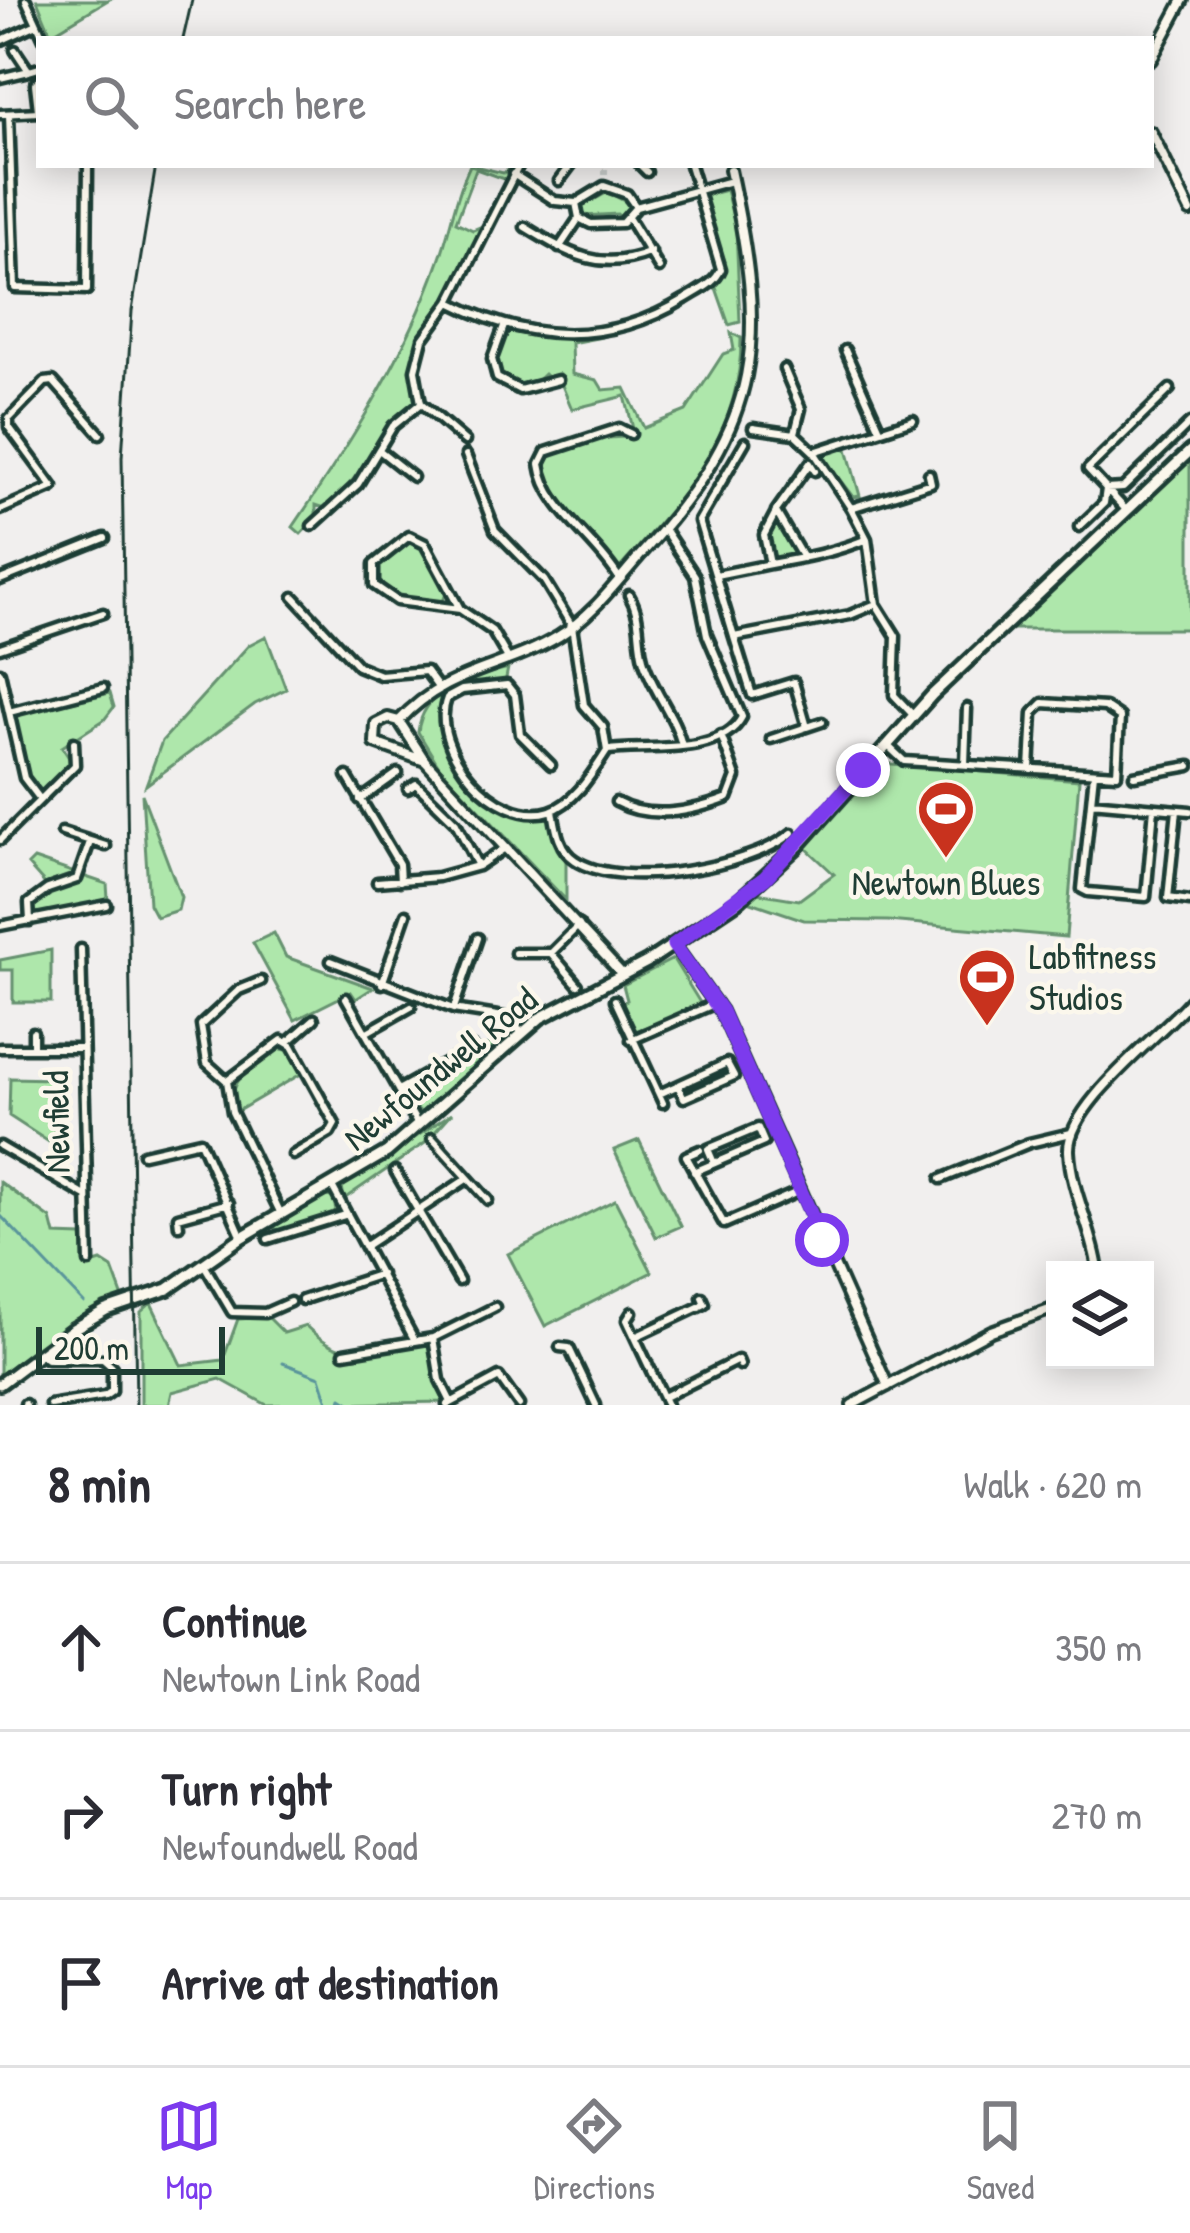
<!DOCTYPE html>
<html lang="en">
<head>
<meta charset="utf-8">
<style>
	body { margin:0; font-family:"Patrick Hand",sans-serif; background:#f7f7f7; color:#2b2b33 }
	.controls { position:absolute; right:36px; bottom:36px; display:grid; overflow:hidden; border-radius:0px; box-shadow:0 6px 30px #0003 }
	.controls button { width:108px; height:108px; display:grid; place-items:center; padding:0; border:0; border-bottom:3px solid #e1e1e2; background:#fff; color:#2b2b33; font:60px sans-serif }
	.scale { position:absolute; left:36px; bottom:30px; width:189px; box-sizing:border-box; padding-left:12px; border:6px solid #1f3d34; border-top:0; font-size:33px; line-height:42px; white-space:nowrap; color:#1f3d34; -webkit-text-stroke:9px #fbf7ec; paint-order:stroke }
	.stop { position:absolute; width:36px; height:36px; margin:-27px; border:9px solid #7c3aed; border-radius:50%; background:#fff }
	.stop.end { background:#7c3aed; border-color:#fff; box-shadow:0 3px 12px #0008 }
	.list { margin:0; padding:0; list-style:none }
	h2 { display:flex; justify-content:space-between; align-items:center; height:156px; margin:0; padding:0 48px; font-size:51px }
	h2 small { font-size:39px; font-weight:400; color:#7c7c81 }
	.list li { display:grid; grid-template-columns:78px 1fr auto; gap:36px; align-items:center; box-sizing:border-box; height:168px; padding:0 48px; border-top:3px solid #e1e1e2 }
	.list b { display:block; font-size:45px; white-space:nowrap }
	.list p { margin:0; font-size:39px; white-space:nowrap; color:#7c7c81 }
	.list em { font-size:39px; font-style:normal; color:#7c7c81 }
	.icon { flex:none; width:66px; height:66px; fill:none; stroke:currentColor; stroke-width:2; stroke-linecap:round; stroke-linejoin:round }
	.map { position:relative; flex:none; width:1190px; height:1405px; overflow:hidden }
	.search { position:absolute; background:#fff; box-shadow:0 6px 30px #0003; left:36px; right:36px; top:36px; height:132px; display:flex; align-items:center; gap:30px; box-sizing:border-box; padding:0 42px; border-radius:0px; color:#7c7c81; font-size:45px }
	.sheet { height:660px; background:#fff }
	nav { display:flex; justify-content:space-around; align-items:center; box-sizing:border-box; height:168px; border-top:3px solid #e1e1e2; background:#fff; font-size:33px; color:#7c7c81 }
	nav a { display:grid; justify-items:center; gap:6px }
	nav .on { color:#7c3aed }
	.map>svg:first-child { display:block }
	.green { fill:#aee7ab; stroke:#669270; stroke-width:3 }
	.lines { fill:none; stroke-linecap:round; stroke-linejoin:round }
	.stream { stroke:#5a959b; stroke-width:3 }
	.minor-tunnel { stroke:#c7cbc9; stroke-width:6; stroke-dasharray:6 3; stroke-linecap:butt }
	.minor-casing { stroke:#1f3d34; stroke-width:15 }
	.tertiary-casing { stroke:#1f3d34; stroke-width:16 }
	.secondary-casing { stroke:#1f3d34; stroke-width:18 }
	.minor { stroke:#fbf7ec; stroke-width:6 }
	.tertiary { stroke:#fbf7ec; stroke-width:8 }
	.secondary { stroke:#fbf7ec; stroke-width:9 }
	.rail { stroke:#1f3d34; stroke-width:3 }
	.route { stroke:#7c3aed; stroke-width:15 }
	.labels { text-anchor:middle; stroke-width:9; stroke-linejoin:round; paint-order:stroke }
	.poi-label { font-size:36px; fill:#1f3d34; stroke:#fbf7ec }
	.street-label { font-size:36px; fill:#1f3d34; stroke:#fbf7ec }
</style>
</head>
<body>
<div class="map">
<svg width="1190" height="1405" viewBox="0 0 1190 1405">
	<rect width="100%" height="100%" fill="#f1efee"/>
	<filter id="ink" filterUnits="userSpaceOnUse"><feTurbulence type="fractalNoise" baseFrequency=".00833" numOctaves="2"/><feDisplacementMap in="SourceGraphic" scale="24" xChannelSelector="R" yChannelSelector="G"/><feConvolveMatrix kernelMatrix="1 2 1 2 8 2 1 2 1" color-interpolation-filters="sRGB"/></filter>
	<g filter="url(#ink)">
		<path class="green" d="M37,0H108L51,34Z
			M470,165L503,173L515,165L506,180L476,169L456,222L473,230L480,227C473,245 467,263 458,280C436,325 406,347 417,401C382,435 363,476 325,508L316,505V518L301,534L293,527C349,445 406,356 439,261C451,228 455,196 470,165Z
			M726,190L736,228L740,322L729,325L715,285L725,262L703,196Z
			M608,192L631,205L622,219L617,214L583,216V200L588,203Z
			M509,330L570,339L602,337L571,343L572,374L597,380L603,390L625,388L644,428L686,411L723,354L734,350L731,333L741,338C742,438 680,499 619,569L552,497L543,466C560,438 610,437 635,437L625,396L572,409L558,376L550,380L544,374L530,387L502,379L494,360Z
			M845,442L860,496L853,497L819,453Z
			M1190,459V629H1012Z
			M774,516L798,550L795,556L772,560L768,540Z
			M414,540L423,545L448,589L443,601L392,597L378,583V565L403,541Z
			M266,636L286,689L255,704L146,785L162,741L249,645Z
			M508,668L505,683L445,694C426,737 475,802 516,815C530,819 541,812 552,821L566,859V900L440,768L418,732C423,687 471,678 508,668Z
			M110,693L114,707L104,720L62,747L71,761L41,794C18,777 19,742 15,715Z
			M880,763L1079,780L1066,937L888,921L804,920L745,900L757,893L799,900L834,874L805,847Z
			M142,794L181,897L178,910L156,917L149,904Z
			M34,859L75,873L45,884L28,865Z
			M83,876L107,884L108,899L36,917L32,913L39,898Z
			M274,933L286,957L373,988L356,999L351,992L295,1020L253,943Z
			M51,950V1002H13V970H0V960Z
			M673,959L702,1006L636,1031L621,1003L627,1000L623,985Z
			M504,1036L425,1116L407,1099L408,1088Z
			M276,1048L287,1050L301,1074L236,1112C224,1080 253,1066 276,1048Z
			M10,1078L53,1079L55,1146L9,1116Z
			M452,1113L425,1143L344,1199L342,1186Z
			M639,1140L681,1226L656,1237L614,1150Z
			M0,1182L51,1219L55,1235L82,1236L86,1266L101,1261L112,1268L123,1298L77,1319L0,1376Z
			M324,1196L333,1197L337,1215L280,1231L272,1227Z
			M615,1200L652,1272L545,1326L508,1254Z
			M151,1303L181,1365L223,1360L238,1319L268,1317L284,1333L306,1326C350,1369 373,1345 429,1343L445,1402L267,1405L220,1379L172,1392L169,1405H141V1312Z"/>
		<g class="lines">
			<path class="stream" d="M0,1215L84,1303
				M283,1363L320,1377L329,1405
				M340,1405L342,1398L353,1405"/>
			<path class="minor-tunnel" d="M605,175V165"/>
			<g class="minor-casing">
				<path id="minor" d="M26,0L44,39
					M0,41L37,24
					M15,50L29,71L39,68
					M0,78L29,71
					M38,110L35,84L39,80
					M0,114L39,112
					M9,114L15,288L87,290L88,165
					M640,165L647,172
					M513,174L555,201L576,203
					M559,181L571,165
					M576,203L579,218L591,224L622,223L636,207
					M576,203L604,186L627,194L636,207
					M636,207L731,181
					M629,219L659,268
					M525,227C569,254 601,273 651,252
					M559,248L579,218
					M450,302C530,343 608,346 685,299C699,290 715,284 721,269L690,165
					M504,326L492,359L497,378L520,390L558,380
					M845,350L880,429
					M784,369L801,409L795,433
					M421,403L415,370L423,339L450,302L519,165
					M421,403L465,441
					M753,428L795,434L814,452L851,508L867,539L876,604L896,636L894,695L913,715
					M379,450L413,477
					M814,452L913,420
					M466,455L495,530L544,580L572,626L584,705L603,727L607,751C593,772 575,803 550,811C496,828 428,747 447,698L462,690L507,685L515,695L520,734L551,765
					M851,508L931,483L929,474
					M0,510L53,487L9,427V419L45,382L53,381L100,434
					M1126,510L1088,469L1170,389
					M776,511L810,463L815,471
					M312,526L358,484L393,426L421,403
					M1079,527L1104,503L1106,489L1123,488L1190,423
					M409,536L425,544L460,609L397,601L374,585V564Z
					M803,558L776,512L764,535L770,564C804,558 836,552 867,539
					M716,575L770,564
					M619,578C596,539 546,509 540,464L546,452L619,428L631,434
					M0,580L105,538
					M629,595C642,617 637,636 643,659C652,691 675,714 682,746
					M294,597L358,666L380,675L426,671L437,686
					M460,609L492,631L509,660
					M734,637L699,521L745,442
					M0,648L103,613
					M0,672L24,778L40,799
					M13,711L103,688
					M807,727L822,722
					M771,739L807,727L794,682L752,695L734,637L850,615L876,604
					M888,746L904,761L1117,774L1120,717L1105,707L1043,703L1033,713L1030,769
					M608,750C646,745 722,756 742,717L707,635L695,576L664,529
					M965,764L967,708
					M1094,773L1082,889L1088,892L1146,897L1154,808
					M347,776L399,864L400,881
					M1134,776L1190,766
					M408,789L416,784L456,823L478,866L505,848
					M360,800L398,773
					M616,802C650,821 694,811 728,798L736,777L721,735
					M1091,802L1190,811
					M553,810C556,828 558,849 575,860C621,891 752,867 792,833
					M1177,810L1168,898L1190,901
					M62,832L106,846
					M0,840L75,765L74,742
					M377,882L438,877L478,866
					M30,921L29,903L48,889L77,879L90,842
					M0,926L107,905
					M81,949L89,1262
					M515,953H551
					M331,961L453,1009L504,1017L522,1032
					M382,984L406,914
					M578,985L551,953L579,925
					M346,998L418,1125
					M615,1000L663,1103
					M454,1008L478,938
					M33,1032V1048
					M367,1032L411,1007
					M631,1040L716,1003
					M288,1042L314,1019
					M0,1048H82
					M227,1081L282,1040L292,1046L335,1124L330,1133L293,1155
					M227,1081L232,1112L281,1214
					M227,1081L207,1063L201,1025L239,990L261,981
					M398,1090L473,1048
					M659,1094L727,1063L734,1076L684,1098L678,1086
					M432,1138L488,1200
					M0,1146L84,1195
					M700,1150L686,1156L724,1224L800,1191
					M143,1154L200,1141L242,1237
					M395,1171L459,1281
					M694,1172L764,1142L758,1128L708,1149L714,1163
					M941,1179L1029,1143L1071,1133
					M332,1186L414,1339
					M179,1226L178,1217L229,1203
					M268,1239L345,1215
					M365,1246L468,1178
					M203,1263L232,1312L265,1313L290,1302
					M302,1300L381,1274
					M632,1312L627,1320L667,1405
					M635,1337L705,1304L702,1297
					M433,1338L440,1380L451,1402
					M560,1347L569,1348L596,1405
					M344,1353L433,1338L495,1307
					M41,1354L47,1359H103L112,1367V1391L105,1396L50,1405
					M664,1397L738,1360L740,1365
					M25,1404L26,1405
					M447,1405L499,1377L519,1405"/>
			</g>
			<g class="tertiary-casing">
				<path id="tertiary" d="M1151,60L1183,0
					M1151,132L1190,211
					M399,721C448,668 501,671 559,636C593,615 618,580 644,551C765,418 767,341 730,170
					M399,721L425,761L623,975
					M399,721L388,718L376,724L375,743L425,761
					M674,945L721,1011L888,1386
					M1098,1270C1093,1230 1071,1192 1069,1151C1067,1105 1158,1038 1190,1001
					M852,1405L991,1331L1055,1308"/>
			</g>
			<g class="secondary-casing">
				<path id="secondary" d="M0,1384L73,1329L106,1310L168,1289L242,1237L387,1152L540,1018L647,962L737,902L798,846L932,695L1190,451"/>
			</g>
			<use href="#minor" class="minor"/>
			<use href="#tertiary" class="tertiary"/>
			<use href="#secondary" class="secondary"/>
			<path class="rail" d="M183,39L192,0
				M136,1405L122,457L132,311L156,165"/>
		</g>
	</g>
	<g class="lines" filter="url(#ink)">
		<path class="route" d="M822,1240L721,1011L674,945L765,878L863,770"/>
	</g>
	<defs>
		<g id="stadium-pin" transform="scale(3)"><path d="M0 17L-7.5 6A9.5 9.5 0 1 1 7.5 6Z" fill="#c8321e" stroke="#fbf7ec"/><path d="M0-5a6.5 5 0 1 0 0 10a6.5 5 0 1 0 0-10ZM-3.5-1.8h7v3.6h-7Z" fill="#fff"/></g>
	</defs>
	<g fill-rule="evenodd">
		<use href="#stadium-pin" x="946" y="809"/>
		<use href="#stadium-pin" x="987" y="977"/>
	</g>
	<g class="labels">
		<g class="poi-label">
			<text x="946" y="895">Newtown Blues</text>
			<text x="1029" y="969" text-anchor="start">Labfitness<tspan x="1029" dy="41">Studios</tspan></text>
		</g>
		<g class="street-label">
			<text transform="translate(440 1068) rotate(-39)" y="13">Newfoundwell Road</text>
			<text transform="translate(56 1122) rotate(-91)" y="13">Newfield</text>
		</g>
	</g>
</svg>
<div class="controls">
<button><svg class="icon" aria-label="layers" viewBox="0 0 24 24"><path d="M12 4l9 5-9 5-9-5zM3 14l9 5 9-5"/></svg></button>
</div>
<div class="scale">200 m</div>
<div class="stop" style="left:822px;top:1240px"></div>
<div class="stop end" style="left:863px;top:770px"></div>
<div class="search"><svg class="icon" aria-label="search" viewBox="0 0 24 24"><circle cx="10" cy="10" r="6"/><path d="M15 15l6 6"/></svg>Search here</div>
</div>
<section class="sheet">
<h2>8 min<small>Walk · 620 m</small></h2>
<ul class="list">
<li><svg class="icon" aria-label="ahead" viewBox="0 0 24 24"><path d="M12 20V5M6 11l6-6 6 6"/></svg><div><b>Continue</b><p>Newtown Link Road</p></div><em>350 m</em></li>
<li><svg class="icon" aria-label="right" viewBox="0 0 24 24"><path d="M7 20v-9h11M14 6l5 5-5 5"/></svg><div><b>Turn right</b><p>Newfoundwell Road</p></div><em>270 m</em></li>
<li><svg class="icon" aria-label="arrive" viewBox="0 0 24 24"><path d="M6 21V4h12l-3 4 3 4H6"/></svg><div><b>Arrive at destination</b></div></li>
</ul>
</section>
<nav>
<a class="on"><svg class="icon" aria-label="map" viewBox="0 0 24 24"><path d="M3 6l6-2 6 2 6-2v14l-6 2-6-2-6 2zM9 4v14M15 6v14"/></svg>Map</a>
<a><svg class="icon" aria-label="directions" viewBox="0 0 24 24"><path d="M12 3l9 9-9 9-9-9zM9 14v-3h6M13 9l2 2-2 2"/></svg>Directions</a>
<a><svg class="icon" aria-label="saved" viewBox="0 0 24 24"><path d="M7 4h10v16l-5-4-5 4z"/></svg>Saved</a>
</nav>
</body>
</html>
